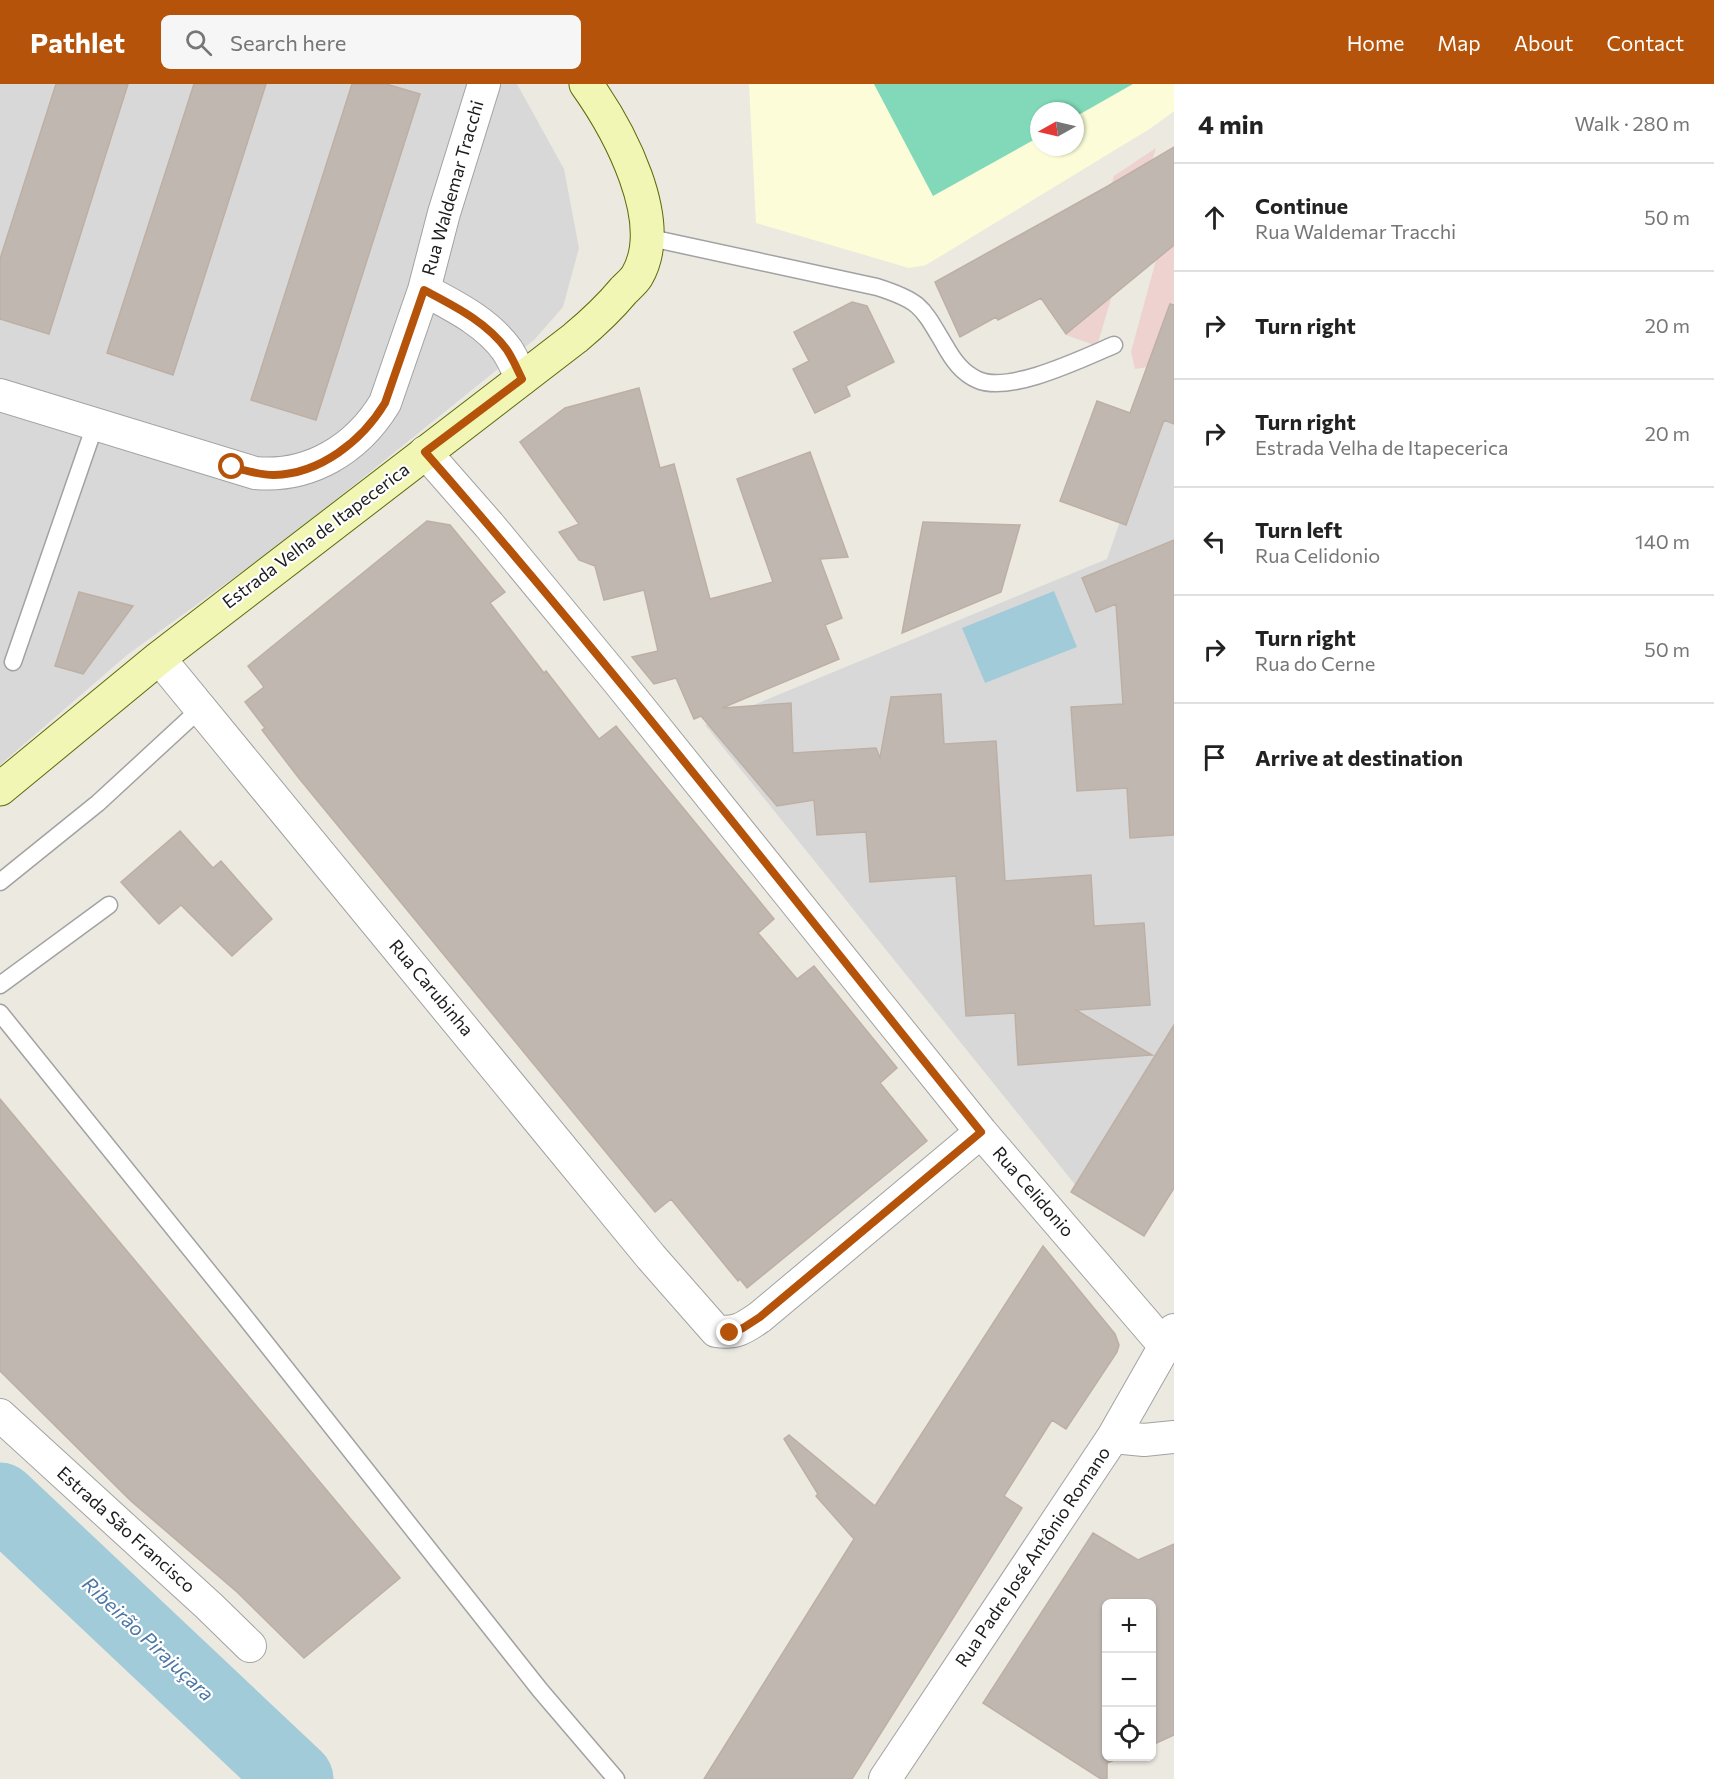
<!DOCTYPE html>
<html lang="en">
<head>
<meta charset="utf-8">
<style>
	body { margin:0; font-family:Commissioner,sans-serif; background:#f6f6f6; color:#222 }
	.controls { position:absolute; right:18px; bottom:18px; display:grid; overflow:hidden; border-radius:9px; box-shadow:0 2px 4px #0004 }
	.controls button { width:54px; height:54px; display:grid; place-items:center; padding:0; border:0; border-bottom:2px solid #e0e0e0; background:#fff; color:#222; font:30px sans-serif }
	.compass { position:absolute; left:1030px; top:18px; width:54px; height:54px; border-radius:50%; background:#fff; box-shadow:0 2px 4px #0004; rotate:262deg }
	.stop { position:absolute; width:18px; height:18px; margin:-14px; border:4px solid #b45309; border-radius:50%; background:#fff }
	.stop.end { background:#b45309; border-color:#fff; box-shadow:0 2px 6px #0008 }
	.list { margin:0; padding:0; list-style:none }
	h2 { display:flex; justify-content:space-between; align-items:center; height:78px; margin:0; padding:0 24px; font-size:26px }
	h2 small { font-size:20px; font-weight:400; color:#767676 }
	.list li { display:grid; grid-template-columns:39px 1fr auto; gap:18px; align-items:center; box-sizing:border-box; height:108px; padding:0 24px; border-top:2px solid #e0e0e0 }
	.list b { display:block; font-size:22px; white-space:nowrap }
	.list p { margin:0; font-size:20px; white-space:nowrap; color:#767676 }
	.list em { font-size:20px; font-style:normal; color:#767676 }
	.icon { flex:none; width:33px; height:33px; fill:none; stroke:currentColor; stroke-width:2; stroke-linecap:round; stroke-linejoin:round }
	.map { position:relative; flex:none; width:1174px; height:1695px; overflow:hidden }
	header { display:flex; align-items:center; gap:36px; box-sizing:border-box; height:84px; padding:0 30px; background:#b45309; color:#fff }
	header strong { font-size:28px }
	nav { display:flex; gap:33px; margin-inline-start:auto; font-size:21px }
	.search { width:420px; height:54px; background:#f6f6f6; display:flex; align-items:center; gap:15px; box-sizing:border-box; padding:0 21px; border-radius:9px; color:#767676; font-size:22px }
	main { display:flex }
	aside { flex:1; background:#fff }
	.map>svg:first-child { display:block }
	.residential { fill:#d9d8d8 }
	.commercial { fill:#edd2d0 }
	.education { fill:#fcfdd8; fill-rule:evenodd }
	.pitch { fill:#81d9b9 }
	.water { fill:#a2cbd9 }
	.lines { fill:none; stroke-linecap:round; stroke-linejoin:round }
	.river { stroke:#a2cbd9; stroke-width:75 }
	.building { fill:#c0b8b0; stroke:#bdafa4; stroke-width:1.5 }
	.service-casing { stroke:#a2a2a2; stroke-width:19 }
	.minor-casing { stroke:#a2a2a2; stroke-width:34 }
	.secondary-casing { stroke:#5e6b09; stroke-width:35 }
	.service { stroke:#fff; stroke-width:16 }
	.minor { stroke:#fff; stroke-width:32 }
	.secondary { stroke:#f1f6b5; stroke-width:33 }
	.route { stroke:#b45309; stroke-width:8 }
	.labels { text-anchor:middle; stroke-width:4.5; stroke-linejoin:round; paint-order:stroke }
	.street-label { font-size:18px; fill:#1b1b1b; stroke:#fff }
	.water-label { font-size:20px; font-style:italic; fill:#4c76a5; stroke:#fff }
</style>
</head>
<body>
<header>
<strong>Pathlet</strong>
<div class="search"><svg class="icon" aria-label="search" viewBox="0 0 24 24"><circle cx="10" cy="10" r="6"/><path d="M15 15l6 6"/></svg>Search here</div>
<nav><a>Home</a><a>Map</a><a>About</a><a>Contact</a></nav>
</header>
<main>
<div class="map">
<svg width="1174" height="1695" viewBox="0 0 1174 1695">
	<rect width="100%" height="100%" fill="#ece9e0"/>
	<path class="residential" d="M0,0H517L564,85L579,164L563,223L535,255L287,455L127,571L0,681Z
		M1174,281V955L1077,1103L705,641L1107,475Z"/>
	<path class="commercial" d="M1156,64L1097,262L1066,251L1114,92Z
		M1174,110V279L1135,285L1131,268Z"/>
	<path class="education" d="M749,0H1174V27L1151,44L926,181L909,184L756,139ZM1039,27H1075V63H1039Z"/>
	<path class="pitch" d="M874,0H1133L1075,33V27H1039V53L933,112Z"/>
	<path class="water" d="M1054,507L1077,563L985,599L962,544Z"/>
	<g class="lines">
		<path class="river" d="M0,1416L296,1695"/>
	</g>
	<path class="building" d="M56,0H128L49,250L0,235V175Z
		M194,0H266L173,291L107,269Z
		M352,0H386L420,10L316,336L251,316Z
		M1174,63V161L1066,250L1041,214L998,236L996,233L960,253L935,198L1108,102Z
		M852,218L867,222L894,278L846,302L850,312L815,329L793,285L809,277L794,248Z
		M1170,220L1174,221V340L1164,336L1126,441L1060,417L1097,317L1130,329Z
		M639,304L660,384L674,380L710,515L773,498L737,395L810,368L848,473L820,475L842,534L825,541L839,575L722,624L791,619L793,669L876,664L880,674L891,613L941,610L944,660L996,657L1005,797L1091,791L1094,842L1144,839L1150,921L1076,926L1152,971L1018,981L1015,929L966,932L956,792L870,798L866,748L817,751L814,716L777,722L701,632L694,635L676,594L654,600L632,573L658,567L644,506L604,516L595,482L579,476L559,448L579,440L520,358L565,324Z
		M427,437L450,441L505,508L490,519L544,589L546,587L599,655L616,642L774,835L758,849L797,895L814,882L897,984L880,999L927,1057L747,1204L740,1195L738,1197L671,1115L655,1128L298,693L262,646L265,644L245,618L264,603L248,582Z
		M923,438L1020,441L1001,508L902,549Z
		M1174,456V751L1130,754L1127,704L1077,707L1071,623L1123,620L1116,520L1096,528L1082,494Z
		M79,508L133,522L83,590L55,582Z
		M180,747L213,784L221,777L272,835L232,872L181,821L159,840L121,798Z
		M1174,941V1104L1144,1152L1071,1108Z
		M0,1015L400,1494L304,1574L237,1508L131,1417L0,1287Z
		M1043,1162L1115,1250L1119,1261L1117,1268L1066,1345L1052,1336L1004,1412L1022,1424L852,1695H704L854,1455L816,1412L818,1410L784,1355L789,1351L875,1422Z
		M1093,1449L1138,1476L1174,1460V1651L1152,1661V1520H1107V1672H1123L1107,1679V1695H1101L983,1619Z"/>
	<g class="lines">
		<g class="service-casing">
			<path id="service" d="M646,153L877,203C921,217 922,223 944,260C953,276 962,289 978,296C1010,310 1083,274 1114,261
				M13,578L95,341
				M0,798L98,719L200,625
				M0,901L109,821
				M0,929L241,1228L540,1606L616,1695"/>
		</g>
		<g class="minor-casing">
			<path id="minor" d="M424,206C454,222 487,238 507,266C513,275 517,285 522,295
				M0,311L255,389C310,394 357,365 385,319L424,206L444,129L484,0
				M425,368L489,441L618,597L981,1048L1164,1261
				M159,574L651,1173L716,1247C736,1250 744,1244 760,1233L981,1048
				M0,1331L209,1522L250,1562
				M1113,1353L1144,1356L1174,1353
				M885,1695L1113,1353L1174,1246"/>
		</g>
		<g class="secondary-casing">
			<path id="secondary" d="M0,705L159,574L575,254C593,239 609,224 624,206C628,202 634,197 637,192C669,137 618,45 586,0"/>
		</g>
		<use href="#service" class="service"/>
		<use href="#minor" class="minor"/>
		<use href="#secondary" class="secondary"/>
	</g>
	<g class="lines">
		<path class="route" d="M232,383C246,387 260,391 274,391C320,390 362,357 385,319L424,206C454,222 487,238 507,266C513,275 517,285 522,295L425,368C618,588 797,820 981,1048L760,1233L743,1244L730,1249"/>
	</g>
	<g class="labels">
		<g class="street-label">
			<text transform="translate(453 104) rotate(-74)" y="6">Rua Waldemar Tracchi</text>
			<text transform="translate(316 452) rotate(-37)" y="6">Estrada Velha de Itapecerica</text>
			<text transform="translate(431 904) rotate(50)" y="6">Rua Carubinha</text>
			<text transform="translate(1033 1108) rotate(49)" y="6">Rua Celidonio</text>
			<text transform="translate(126 1446) rotate(42)" y="6">Estrada São Francisco</text>
			<text transform="translate(1033 1473) rotate(-56)" y="6">Rua Padre José Antônio Romano</text>
		</g>
		<g class="water-label">
			<text transform="translate(148 1555) rotate(43)" y="7">Ribeirão Pirajuçara</text>
		</g>
	</g>
</svg>
<div class="controls">
<button>+</button>
<button>−</button>
<button><svg class="icon" aria-label="locate" viewBox="0 0 24 24"><circle cx="12" cy="12" r="6"/><path d="M12 2v4M12 18v4M2 12h4M18 12h4"/></svg></button>
</div>
<svg class="compass" viewBox="-18 -18 36 36"><path d="M0-13l5 13h-10z" fill="#e53935"/><path d="M0 13l5-13h-10z" fill="#767676"/></svg>
<div class="stop" style="left:232px;top:383px"></div>
<div class="stop end" style="left:730px;top:1249px"></div>
</div>
<aside>
<h2>4 min<small>Walk · 280 m</small></h2>
<ul class="list">
<li><svg class="icon" aria-label="ahead" viewBox="0 0 24 24"><path d="M12 20V5M6 11l6-6 6 6"/></svg><div><b>Continue</b><p>Rua Waldemar Tracchi</p></div><em>50 m</em></li>
<li><svg class="icon" aria-label="right" viewBox="0 0 24 24"><path d="M7 20v-9h11M14 6l5 5-5 5"/></svg><div><b>Turn right</b></div><em>20 m</em></li>
<li><svg class="icon" aria-label="right" viewBox="0 0 24 24"><path d="M7 20v-9h11M14 6l5 5-5 5"/></svg><div><b>Turn right</b><p>Estrada Velha de Itapecerica</p></div><em>20 m</em></li>
<li><svg class="icon" aria-label="left" viewBox="0 0 24 24"><path d="M17 20v-9H6M10 6l-5 5 5 5"/></svg><div><b>Turn left</b><p>Rua Celidonio</p></div><em>140 m</em></li>
<li><svg class="icon" aria-label="right" viewBox="0 0 24 24"><path d="M7 20v-9h11M14 6l5 5-5 5"/></svg><div><b>Turn right</b><p>Rua do Cerne</p></div><em>50 m</em></li>
<li><svg class="icon" aria-label="arrive" viewBox="0 0 24 24"><path d="M6 21V4h12l-3 4 3 4H6"/></svg><div><b>Arrive at destination</b></div></li>
</ul>
</aside>
</main>
</body>
</html>
